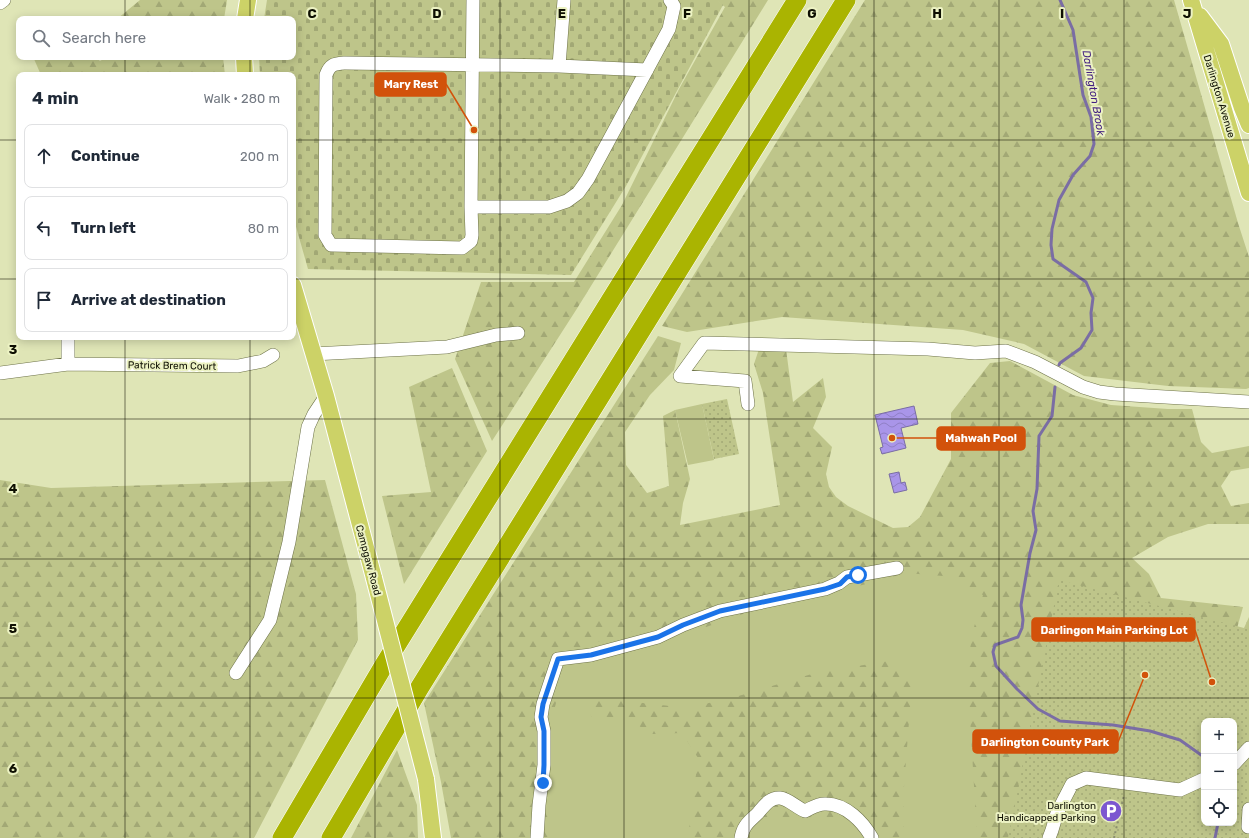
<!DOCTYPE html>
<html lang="en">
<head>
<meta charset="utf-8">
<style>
	body { margin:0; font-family:Rubik,sans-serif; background:#f2f2f3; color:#1f2937 }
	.controls { position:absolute; right:12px; bottom:12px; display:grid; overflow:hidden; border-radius:8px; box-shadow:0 2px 10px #0003 }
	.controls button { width:36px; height:36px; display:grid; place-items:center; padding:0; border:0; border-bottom:1px solid #e0e1e3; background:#fff; color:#1f2937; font:20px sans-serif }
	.stop { position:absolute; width:12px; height:12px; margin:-9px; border:3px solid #1a73e8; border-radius:50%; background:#fff }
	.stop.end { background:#1a73e8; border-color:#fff; box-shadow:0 1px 4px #0008 }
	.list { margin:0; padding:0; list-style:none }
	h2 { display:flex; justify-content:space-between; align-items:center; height:52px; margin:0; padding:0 16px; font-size:17px }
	h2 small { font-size:13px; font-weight:400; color:#747a83 }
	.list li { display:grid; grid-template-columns:26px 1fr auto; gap:12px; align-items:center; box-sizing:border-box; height:64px; margin:0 8px 8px; padding:0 8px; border:1px solid #e0e1e3; border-radius:8px }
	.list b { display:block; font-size:15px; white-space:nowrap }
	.list em { font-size:13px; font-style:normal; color:#747a83 }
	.icon { flex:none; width:22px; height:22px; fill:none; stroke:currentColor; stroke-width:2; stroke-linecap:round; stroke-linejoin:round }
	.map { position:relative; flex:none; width:1249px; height:838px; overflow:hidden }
	.search { position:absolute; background:#fff; box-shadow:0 2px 10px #0003; left:16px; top:16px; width:280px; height:44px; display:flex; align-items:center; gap:10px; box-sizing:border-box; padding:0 14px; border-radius:8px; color:#747a83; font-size:15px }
	.panel { position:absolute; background:#fff; box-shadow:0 2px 10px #0003; left:16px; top:72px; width:280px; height:268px; border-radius:8px }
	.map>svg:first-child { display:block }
	.grass { fill:#bec58a }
	.forest { fill:url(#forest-firs) }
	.cemetery { fill:url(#cemetery-stones) }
	.park { fill:url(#park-dots); fill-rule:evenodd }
	.water { fill:url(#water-waves); stroke:#7a6da4 }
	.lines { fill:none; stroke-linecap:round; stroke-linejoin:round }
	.stream { stroke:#7a6da4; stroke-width:3 }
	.minor-casing { stroke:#6d7248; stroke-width:14 }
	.major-casing { stroke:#fff; stroke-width:18 }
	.highway-casing { stroke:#fff; stroke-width:20 }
	.path { stroke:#8b8f6e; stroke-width:2; stroke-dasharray:2 3; stroke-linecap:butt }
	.minor { stroke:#fff; stroke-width:13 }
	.major { stroke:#ccd267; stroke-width:16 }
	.highway { stroke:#aab401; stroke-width:19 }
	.major-bridge-casing { stroke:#fff; stroke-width:18; stroke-linecap:butt }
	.major-bridge { stroke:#ccd267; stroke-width:16 }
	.route { stroke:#1a73e8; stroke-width:5 }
	.grid { fill:none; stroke:#0e0f02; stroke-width:1; stroke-opacity:0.55 }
	.labels { text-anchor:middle; stroke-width:4; stroke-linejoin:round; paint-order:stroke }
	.street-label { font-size:10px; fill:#0e0f02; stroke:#ecf2c3 }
	.poi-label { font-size:10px; fill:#0e0f02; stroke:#ecf2c3; text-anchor:end }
	.water-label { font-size:11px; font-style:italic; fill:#432081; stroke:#ecf2c3 }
	.grid-label { font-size:13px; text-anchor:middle; font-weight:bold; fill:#0e0f02; stroke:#ecf2c3; stroke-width:4; stroke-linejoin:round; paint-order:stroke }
	.leader { fill:none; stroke:#d2520b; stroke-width:1.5 }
	.callout-dot { fill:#d2520b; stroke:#ecf2c3; stroke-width:1.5 }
	.callout { fill:#d2520b; stroke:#d2520b; stroke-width:1.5 }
	.callout-label { font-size:11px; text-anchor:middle; font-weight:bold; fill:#fff }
</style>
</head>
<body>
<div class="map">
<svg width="1249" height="838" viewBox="0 0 1249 838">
	<defs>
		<pattern id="forest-firs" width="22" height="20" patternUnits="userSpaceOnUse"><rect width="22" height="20" fill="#bec58a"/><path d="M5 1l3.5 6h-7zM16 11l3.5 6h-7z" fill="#a2a875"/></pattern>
		<pattern id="cemetery-stones" width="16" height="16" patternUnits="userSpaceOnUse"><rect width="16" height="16" fill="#bec58a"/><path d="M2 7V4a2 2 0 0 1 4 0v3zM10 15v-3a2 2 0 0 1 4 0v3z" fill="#a2a875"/></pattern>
		<pattern id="park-dots" width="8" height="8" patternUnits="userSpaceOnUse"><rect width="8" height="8" fill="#bec58a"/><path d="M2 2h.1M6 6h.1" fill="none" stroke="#a2a875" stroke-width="1.8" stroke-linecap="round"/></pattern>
		<pattern id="water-waves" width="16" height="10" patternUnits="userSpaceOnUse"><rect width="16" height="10" fill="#a995e9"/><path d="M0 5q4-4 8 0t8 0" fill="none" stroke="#907fc6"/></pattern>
	</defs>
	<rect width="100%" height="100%" fill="#dfe5b6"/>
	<path class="grass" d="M702,404L714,460L688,465L675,410Z
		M984,548L1008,838H520L539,670L556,643Z"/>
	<path class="forest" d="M140,0H227L224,19H117Z
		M716,0H768L578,307L492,441L455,359L481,282H574L622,205L679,89L725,7Z
		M865,0H1174L1238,223L1249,257V388L1246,389L1168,386L1084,376L1024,344L963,330L782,317L687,332L662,326Z
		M39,57H95L100,61L107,57H223L225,75H41L34,59Z
		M658,336L681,343L674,370L650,395L625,432L626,465L647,493L669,486L663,416L675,410L690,479L683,503L680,525L780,505L763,393L754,364L759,349H786L793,402L823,378L826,397L813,428L832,447L826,474L829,487L836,497L848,506L893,528L908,527L920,517L951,459V413L990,363L1010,361L1073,395L1111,405L1168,409H1192L1201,442L1212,453L1249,446V468L1231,471L1221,486L1231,506L1249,503V524H1208L1168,537L1132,558L1149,574L1161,598L1243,607L1234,639L1092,838H977L968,683L971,638L983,595L943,576L906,573L815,598L754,610L692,632L633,631L578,648L547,666L556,703L550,726V838H451L441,782L424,703Z
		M452,368L487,451L404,584L382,496L431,492L409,387Z
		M0,480L51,488L325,480L356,594L358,640L254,838H0Z
		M894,660L912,682L904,787V838H876L875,823L841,818L761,819L747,827L743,838H688L698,758L682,733L653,734L632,722L592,718L585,700H616L688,708L742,695L815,673Z
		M397,750L417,805L418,838H351Z"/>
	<path class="cemetery" d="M267,0H717L723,5L626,186L571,275L308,269L293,216V75H260L259,57H293V19H264Z"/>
	<path class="park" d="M727,399L739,454L714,459L702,404Z
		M1059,580L1244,628L1249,617V838H1008ZM1204,721H1234V823H1204Z"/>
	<path class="water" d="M914,406L918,424L901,428L906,448L882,454L880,448L883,447L875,415Z
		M899,472L901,483L905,482L907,490L894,493L889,474Z"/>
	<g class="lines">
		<path class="stream" d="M1059,365L1060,363L1081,348L1092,330L1091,313L1093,298L1086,282L1053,259L1051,245L1052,229L1059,200L1073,175L1090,156L1094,144L1091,117L1083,95L1073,30L1060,0
			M1055,387L1052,416L1039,436L1037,489L1033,511L1036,530L1030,553L1021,605L1023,620L1022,628L1018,637L995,645L993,652L996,666L1017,689L1038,709L1060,721L1113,725L1150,731L1180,740L1204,757
			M1215,838L1218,823"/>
		<g class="minor-casing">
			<path id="minor" d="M473,0L471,207H549L567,201L578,193L588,179L669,29L674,6L670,0
				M0,3L4,0
				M559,66L564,0
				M471,207L472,235L471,241L462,248L331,245L325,235L326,75C330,64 334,64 345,63L559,66L647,70
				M68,337V364
				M313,354L447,347L496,335L518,333
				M0,373L68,364L238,366L263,361L273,355
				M748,404L745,381L680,376L704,343L928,349L975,353L1006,351L1035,362L1083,387L1099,392L1115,394L1249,402
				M236,673L270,620L289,542L308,427L314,414L326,396
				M1234,764L1249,748
				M1248,827L1249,809
				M537,838L539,805L544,765V731L541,717L543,704L558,659L591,655L658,637L683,625L720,611L825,589L839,583L847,577L897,568
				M741,838C743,825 749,822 758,813C764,806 770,797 780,798C789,799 797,808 805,811C812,808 818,803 826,804C846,804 863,822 872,838
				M1049,838L1052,830L1057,813L1072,784L1086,778L1180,790L1204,779"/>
		</g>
		<g class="major-casing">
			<path id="major" d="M1191,0L1249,193
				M1200,16L1221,44L1242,108L1249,125
				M245,19L248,0
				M244,57L245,75
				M293,285L326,396L374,578
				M426,779L433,838"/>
		</g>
		<g class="highway-casing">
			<path id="highway" d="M282,838L384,665L797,0
				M331,838L420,687L846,0"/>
		</g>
		<path class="path" d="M1114,838L1124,795"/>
		<use href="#minor" class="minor"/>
		<use href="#major" class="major"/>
		<use href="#highway" class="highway"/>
		<g class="major-bridge-casing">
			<path id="major-bridge" d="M374,578L426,779"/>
		</g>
		<use href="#major-bridge" class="major-bridge"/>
	</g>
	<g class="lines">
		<path class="route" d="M543,783L544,765V731L541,717L543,704L558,659L591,655L658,637L683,625L720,611L825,589L840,584L847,577L858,575"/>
	</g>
	<path class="grid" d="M125,0V19M250,0V19M375,0V838M500,0V838M624,0V838M749,0V838M874,0V838M999,0V838M1124,0V838M125,57V75M250,57V75M0,140H19M293,140H1249M0,279H19M293,279H1249M125,337V838M250,337V838M0,419H1249M0,559H1249M0,698H1249"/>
	<defs>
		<g id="parking-disc" transform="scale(1.15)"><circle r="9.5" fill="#7c57d0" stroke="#ecf2c3"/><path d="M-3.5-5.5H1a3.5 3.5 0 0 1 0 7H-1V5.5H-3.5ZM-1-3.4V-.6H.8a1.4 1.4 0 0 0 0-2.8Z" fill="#fff"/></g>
	</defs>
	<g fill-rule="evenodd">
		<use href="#parking-disc" x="1111" y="811"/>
	</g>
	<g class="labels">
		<g class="street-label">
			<text transform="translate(1220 96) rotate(73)" y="4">Darlington Avenue</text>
			<text transform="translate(172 365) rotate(1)" y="4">Patrick Brem Court</text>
			<text transform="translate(369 560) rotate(75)" y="4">Campgaw Road</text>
		</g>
		<g class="poi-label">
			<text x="1096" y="809">Darlington<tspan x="1096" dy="12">Handicapped Parking</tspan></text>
		</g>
		<g class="water-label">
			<text transform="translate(1094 93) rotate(80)" y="4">Darlington Brook</text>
		</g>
	</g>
	<g class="grid-label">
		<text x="312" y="18">C</text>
		<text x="437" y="18">D</text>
		<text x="562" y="18">E</text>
		<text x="687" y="18">F</text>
		<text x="812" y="18">G</text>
		<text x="937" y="18">H</text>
		<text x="1062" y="18">I</text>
		<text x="1187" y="18">J</text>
		<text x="13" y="354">3</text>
		<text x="13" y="493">4</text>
		<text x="13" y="633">5</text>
		<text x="13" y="773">6</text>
	</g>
	<path class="leader" d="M474 130L446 84M892 438L937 438M1212 682L1195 630M1145 675L1118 742"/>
	<g class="callout-dot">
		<circle cx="474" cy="130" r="4"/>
		<circle cx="892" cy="438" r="4"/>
		<circle cx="1212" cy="682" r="4"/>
		<circle cx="1145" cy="675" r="4"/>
	</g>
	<g class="callout">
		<rect x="375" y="73" width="71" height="23" rx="4"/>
		<rect x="937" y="427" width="88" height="23" rx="4"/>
		<rect x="1032" y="618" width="163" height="23" rx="4"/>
		<rect x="973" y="730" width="145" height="23" rx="4"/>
	</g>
	<g class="callout-label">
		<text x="411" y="88">Mary Rest</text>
		<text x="981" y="442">Mahwah Pool</text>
		<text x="1114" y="634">Darlingon Main Parking Lot</text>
		<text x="1045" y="746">Darlington County Park</text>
	</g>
</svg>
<div class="controls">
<button>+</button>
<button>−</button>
<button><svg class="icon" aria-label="locate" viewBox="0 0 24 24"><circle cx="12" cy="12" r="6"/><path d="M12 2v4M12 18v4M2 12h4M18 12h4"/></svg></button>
</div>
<div class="stop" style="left:858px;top:575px"></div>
<div class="stop end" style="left:543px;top:783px"></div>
<div class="search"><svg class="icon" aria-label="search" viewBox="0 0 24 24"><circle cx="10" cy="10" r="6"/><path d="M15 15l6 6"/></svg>Search here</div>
<section class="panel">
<h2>4 min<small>Walk · 280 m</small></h2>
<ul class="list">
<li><svg class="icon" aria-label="ahead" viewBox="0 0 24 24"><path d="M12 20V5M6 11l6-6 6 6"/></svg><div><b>Continue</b></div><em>200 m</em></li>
<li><svg class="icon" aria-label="left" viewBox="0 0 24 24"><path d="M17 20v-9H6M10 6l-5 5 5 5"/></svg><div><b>Turn left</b></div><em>80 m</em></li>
<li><svg class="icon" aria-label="arrive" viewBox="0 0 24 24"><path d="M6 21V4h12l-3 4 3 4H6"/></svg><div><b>Arrive at destination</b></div></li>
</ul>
</section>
</div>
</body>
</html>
